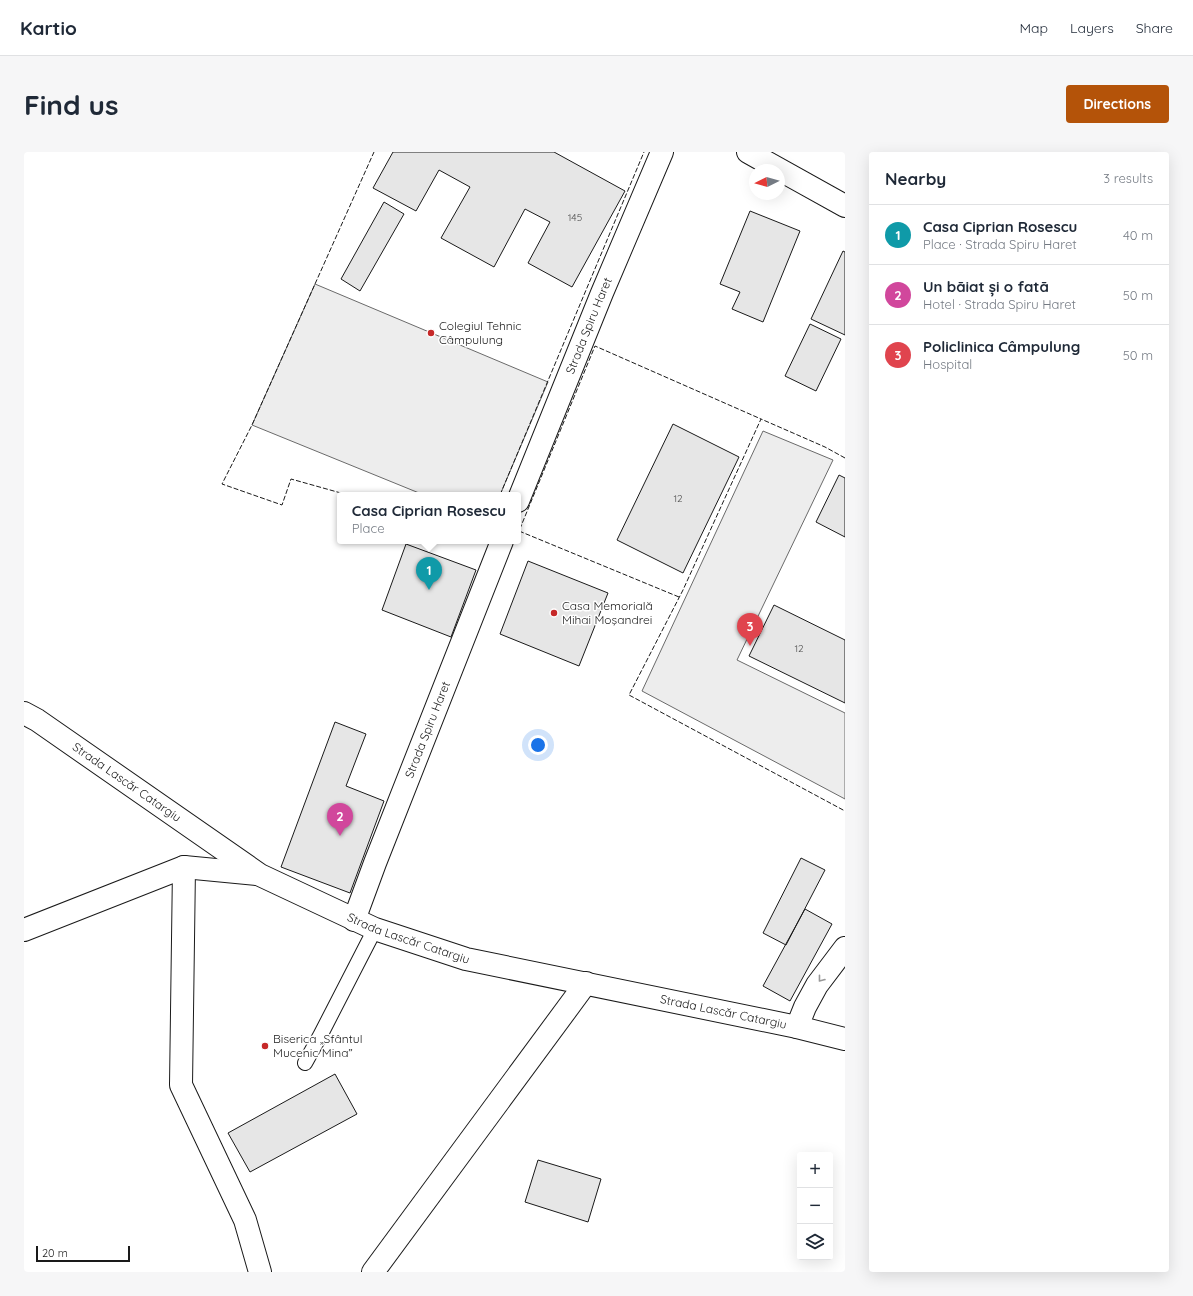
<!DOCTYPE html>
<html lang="en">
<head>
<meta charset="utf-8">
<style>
	body { margin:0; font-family:Quicksand,sans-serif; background:#f6f6f7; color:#1f2937 }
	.controls { position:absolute; right:12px; bottom:12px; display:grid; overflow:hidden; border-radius:4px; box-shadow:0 4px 16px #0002 }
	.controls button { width:36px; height:36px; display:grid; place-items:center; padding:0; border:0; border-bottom:1px solid #e0e1e3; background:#fff; color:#1f2937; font:20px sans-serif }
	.compass { position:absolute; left:725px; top:12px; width:36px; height:36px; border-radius:50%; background:#fff; box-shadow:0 4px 16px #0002; rotate:265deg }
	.scale { position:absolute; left:12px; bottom:10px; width:94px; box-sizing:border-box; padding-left:4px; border:2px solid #1a1a1a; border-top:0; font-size:11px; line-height:14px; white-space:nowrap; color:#1a1a1a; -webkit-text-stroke:3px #fff; paint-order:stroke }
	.you { position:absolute; left:514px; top:593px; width:14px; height:14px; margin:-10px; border:3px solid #fff; border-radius:50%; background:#1a73e8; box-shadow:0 0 0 6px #1a73e833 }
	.badge { display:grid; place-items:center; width:26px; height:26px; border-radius:50%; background:#b45309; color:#fff; font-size:13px; font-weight:700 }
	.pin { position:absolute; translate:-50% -33px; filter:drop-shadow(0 1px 2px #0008) }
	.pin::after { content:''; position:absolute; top:21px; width:14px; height:12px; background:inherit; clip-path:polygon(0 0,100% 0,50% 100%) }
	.popup { position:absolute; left:313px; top:340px; width:184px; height:52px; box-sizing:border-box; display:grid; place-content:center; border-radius:4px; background:#fff; filter:drop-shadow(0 1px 3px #0005); font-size:13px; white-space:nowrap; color:#747a83 }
	.popup b { font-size:15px; color:#1f2937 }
	.popup::after { content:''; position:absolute; left:50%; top:100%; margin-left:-8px; border:8px solid transparent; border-top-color:#fff }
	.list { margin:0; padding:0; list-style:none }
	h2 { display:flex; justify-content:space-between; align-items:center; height:52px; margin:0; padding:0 16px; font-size:17px }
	h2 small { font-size:13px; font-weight:400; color:#747a83 }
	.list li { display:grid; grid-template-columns:26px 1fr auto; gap:12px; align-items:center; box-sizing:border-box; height:60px; padding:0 16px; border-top:1px solid #e0e1e3 }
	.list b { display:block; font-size:15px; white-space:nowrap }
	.list p { margin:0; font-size:13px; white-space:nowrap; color:#747a83 }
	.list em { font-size:13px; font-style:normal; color:#747a83 }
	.icon { flex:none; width:22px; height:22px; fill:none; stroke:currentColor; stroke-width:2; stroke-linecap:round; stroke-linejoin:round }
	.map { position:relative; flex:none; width:821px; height:1120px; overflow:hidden; border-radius:4px }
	header { display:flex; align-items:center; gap:24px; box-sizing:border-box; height:56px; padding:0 20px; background:#fff; border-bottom:1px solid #e0e1e3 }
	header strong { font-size:19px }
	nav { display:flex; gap:22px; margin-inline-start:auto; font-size:14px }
	.intro { display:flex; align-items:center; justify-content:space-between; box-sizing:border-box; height:96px; padding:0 24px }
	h1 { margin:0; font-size:28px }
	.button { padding:10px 18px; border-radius:4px; background:#b45309; color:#fff; font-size:14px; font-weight:700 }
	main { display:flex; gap:24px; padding:0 24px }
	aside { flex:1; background:#fff; border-radius:4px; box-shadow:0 4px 16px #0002 }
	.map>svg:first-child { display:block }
	.built { fill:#ededed; stroke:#6a6a6a }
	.building { fill:#e6e6e6; stroke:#1a1a1a }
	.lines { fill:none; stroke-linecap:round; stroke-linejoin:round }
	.service-casing { stroke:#1a1a1a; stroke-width:16 }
	.minor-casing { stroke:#1a1a1a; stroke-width:24 }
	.tertiary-casing { stroke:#1a1a1a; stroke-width:24 }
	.secondary-casing { stroke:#1a1a1a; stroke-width:24 }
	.service { stroke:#fff; stroke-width:14 }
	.minor { stroke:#fff; stroke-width:22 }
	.tertiary { stroke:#fff; stroke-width:22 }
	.secondary { stroke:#fff; stroke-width:22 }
	.fence { stroke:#1a1a1a; stroke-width:1; stroke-dasharray:5 2; stroke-linecap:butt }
	.oneway { stroke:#989898 }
	.poi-dot { fill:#c62828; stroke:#fff; stroke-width:1.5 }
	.labels { text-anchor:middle; stroke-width:3; stroke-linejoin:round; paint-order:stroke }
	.number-label { font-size:10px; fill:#4d4d4d }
	.poi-label { font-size:12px; fill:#1a1a1a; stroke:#fff; text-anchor:start }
	.street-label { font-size:12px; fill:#1a1a1a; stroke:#fff }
</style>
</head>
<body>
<header>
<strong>Kartio</strong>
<nav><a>Map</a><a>Layers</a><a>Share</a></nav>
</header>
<div class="intro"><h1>Find us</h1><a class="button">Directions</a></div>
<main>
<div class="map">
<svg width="821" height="1120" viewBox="0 0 821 1120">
	<rect width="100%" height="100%" fill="#fff"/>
	<path class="built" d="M291,132L524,230L476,343H400L228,273Z
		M739,279L809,308L713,508L821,561V647L618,539Z"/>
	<path class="building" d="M369,0H530L601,39L548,135L504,111L526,70L501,57L470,115L417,86L446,35L415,18L392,59L349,36Z
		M360,50L380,62L336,139L317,127Z
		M726,59L776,79L739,170L708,157L716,140L696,132Z
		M819,99L821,100V183L787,167Z
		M786,172L817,187L792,239L761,224Z
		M649,272L715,305L659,421L593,388Z
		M815,323L821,326V385L792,370Z
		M382,392L452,418L427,485L358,458Z
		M504,409L584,441L555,514L476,482Z
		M750,453L821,488V551L725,504Z
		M311,570L342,582L322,634L360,649L326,741L257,715Z
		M777,706L801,718L762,793L739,781Z
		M781,757L808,772L766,849L739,834Z
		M311,922L333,962L226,1020L204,981Z
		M514,1008L577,1027L564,1070L501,1050Z"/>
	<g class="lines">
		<g class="service-casing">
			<path id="service" d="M281,911L296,884L351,777"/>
		</g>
		<g class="minor-casing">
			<g id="minor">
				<path id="s1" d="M494,349L578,141L638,0"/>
				<path d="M160,715L157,933L221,1068L236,1120"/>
				<path id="s2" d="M330,768L351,711L478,389"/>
				<path d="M773,875L781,855L793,833L821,796"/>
				<path d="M349,1120L562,831"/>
			</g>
		</g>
		<g class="tertiary-casing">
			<path id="tertiary" d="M724,0L821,54"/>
		</g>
		<g class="secondary-casing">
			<g id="secondary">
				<path id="s3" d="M0,561L13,568L236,723L351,777L442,807L773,875L821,887"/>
				<path d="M0,778L160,715L233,722"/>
			</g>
		</g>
		<use href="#service" class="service"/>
		<use href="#minor" class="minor"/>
		<use href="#tertiary" class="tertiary"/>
		<use href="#secondary" class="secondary"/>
		<path class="fence" d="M821,306L801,295L737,267L659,438L605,543L821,659
			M324,343L267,327L258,353L198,332L228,273L350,0
			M476,343L620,0
			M655,445L495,379L571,194L737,267"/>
	</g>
	<defs><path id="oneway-chevron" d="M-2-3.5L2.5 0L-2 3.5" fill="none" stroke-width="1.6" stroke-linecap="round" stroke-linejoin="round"/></defs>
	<use class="oneway" href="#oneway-chevron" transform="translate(797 827) rotate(128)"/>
	<g class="poi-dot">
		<circle cx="407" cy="181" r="4"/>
		<circle cx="530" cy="461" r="4"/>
		<circle cx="241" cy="894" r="4"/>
	</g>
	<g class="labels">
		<g class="number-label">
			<text x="551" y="69">145</text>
			<text x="654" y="350">12</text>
			<text x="775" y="500">12</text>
		</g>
		<g class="poi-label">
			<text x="415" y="178">Colegiul Tehnic<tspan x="415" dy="14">Câmpulung</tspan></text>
			<text x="538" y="458">Casa Memorială<tspan x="538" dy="14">Mihai Moşandrei</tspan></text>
			<text x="249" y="891">Biserica „Sfântul<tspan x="249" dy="14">Mucenic Mina”</tspan></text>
		</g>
		<g class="street-label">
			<text dy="4" stroke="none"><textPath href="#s1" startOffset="189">Strada Spiru Haret</textPath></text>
			<text dy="4" stroke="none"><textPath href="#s2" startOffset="204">Strada Spiru Haret</textPath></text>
			<text dy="4" stroke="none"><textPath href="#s3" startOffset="124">Strada Lascăr Catargiu</textPath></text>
			<text dy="4" stroke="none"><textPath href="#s3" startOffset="448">Strada Lascăr Catargiu</textPath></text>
			<text dy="4" stroke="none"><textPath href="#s3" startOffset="772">Strada Lascăr Catargiu</textPath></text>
		</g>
	</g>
</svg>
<div class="controls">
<button>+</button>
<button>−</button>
<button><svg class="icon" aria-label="layers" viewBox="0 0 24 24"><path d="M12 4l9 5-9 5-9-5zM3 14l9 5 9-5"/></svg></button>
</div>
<svg class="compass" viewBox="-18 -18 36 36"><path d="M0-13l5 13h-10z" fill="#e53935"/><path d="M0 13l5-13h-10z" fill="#747a83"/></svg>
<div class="scale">20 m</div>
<div class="you"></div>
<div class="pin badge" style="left:405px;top:438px;background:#0f9aa8">1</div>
<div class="popup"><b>Casa Ciprian Rosescu</b>Place</div>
<div class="pin badge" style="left:316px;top:684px;background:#d1479c">2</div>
<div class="pin badge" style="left:726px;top:494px;background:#e0444e">3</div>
</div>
<aside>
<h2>Nearby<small>3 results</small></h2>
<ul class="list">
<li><span class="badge" style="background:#0f9aa8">1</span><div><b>Casa Ciprian Rosescu</b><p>Place · Strada Spiru Haret</p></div><em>40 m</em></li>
<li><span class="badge" style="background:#d1479c">2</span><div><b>Un băiat și o fată</b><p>Hotel · Strada Spiru Haret</p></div><em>50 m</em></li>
<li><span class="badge" style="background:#e0444e">3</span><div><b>Policlinica Câmpulung</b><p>Hospital</p></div><em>50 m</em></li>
</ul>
</aside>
</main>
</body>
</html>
